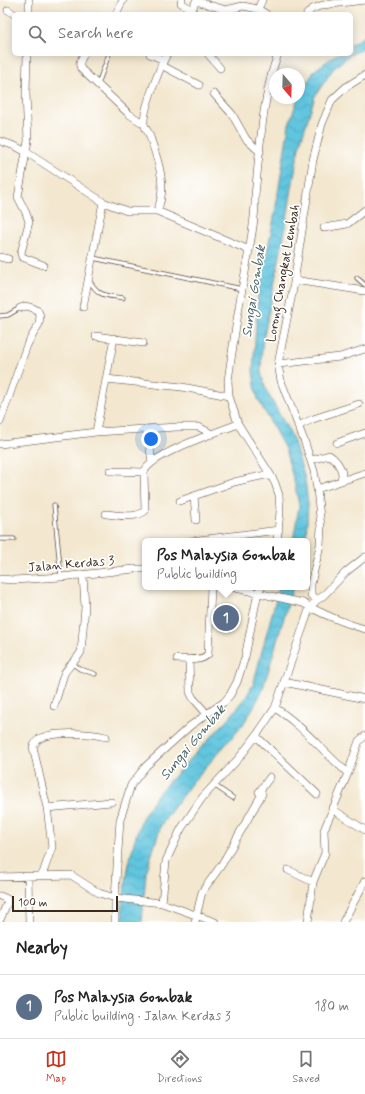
<!DOCTYPE html>
<html lang="en">
<head>
<meta charset="utf-8">
<style>
	body { margin:0; font-family:Mynerve,sans-serif; background:#f2f2f2; color:#222 }
	.compass { position:absolute; left:269px; top:68px; width:36px; height:36px; border-radius:50%; background:#fff; box-shadow:0 2px 10px #0003; rotate:161deg }
	.scale { position:absolute; left:12px; bottom:10px; width:106px; box-sizing:border-box; padding-left:4px; border:2px solid #3b2a1e; border-top:0; font-size:11px; line-height:14px; white-space:nowrap; color:#3b2a1e; -webkit-text-stroke:3px #fff; paint-order:stroke }
	.you { position:absolute; left:151px; top:439px; width:14px; height:14px; margin:-10px; border:3px solid #fff; border-radius:50%; background:#1a73e8; box-shadow:0 0 0 6px #1a73e833 }
	.badge { display:grid; place-items:center; width:26px; height:26px; border-radius:50%; background:#c8321e; color:#fff; font-size:13px; font-weight:700 }
	.pin { position:absolute; translate:-50% -50%; border:2px solid #fff; box-shadow:0 1px 4px #0006 }
	.popup { position:absolute; left:142px; top:538px; width:168px; height:52px; box-sizing:border-box; display:grid; place-content:center; border-radius:6px; background:#fff; filter:drop-shadow(0 1px 3px #0005); font-size:13px; white-space:nowrap; color:#767676 }
	.popup b { font-size:15px; color:#222 }
	.popup::after { content:''; position:absolute; left:50%; top:100%; margin-left:-8px; border:8px solid transparent; border-top-color:#fff }
	.list { margin:0; padding:0; list-style:none }
	h2 { display:flex; justify-content:space-between; align-items:center; height:52px; margin:0; padding:0 16px; font-size:17px }
	h2 small { font-size:13px; font-weight:400; color:#767676 }
	.list li { display:grid; grid-template-columns:26px 1fr auto; gap:12px; align-items:center; box-sizing:border-box; height:64px; padding:0 16px; border-top:1px solid #e0e0e0 }
	.list b { display:block; font-size:15px; white-space:nowrap }
	.list p { margin:0; font-size:13px; white-space:nowrap; color:#767676 }
	.list em { font-size:13px; font-style:normal; color:#767676 }
	.icon { flex:none; width:22px; height:22px; fill:none; stroke:currentColor; stroke-width:2; stroke-linecap:round; stroke-linejoin:round }
	.map { position:relative; flex:none; width:365px; height:922px; overflow:hidden }
	.search { position:absolute; background:#fff; box-shadow:0 2px 10px #0003; left:12px; right:12px; top:12px; height:44px; display:flex; align-items:center; gap:10px; box-sizing:border-box; padding:0 14px; border-radius:6px; color:#767676; font-size:15px }
	.sheet { height:116px; background:#fff }
	nav { display:flex; justify-content:space-around; align-items:center; box-sizing:border-box; height:56px; border-top:1px solid #e0e0e0; background:#fff; font-size:11px; color:#767676 }
	nav a { display:grid; justify-items:center; gap:2px }
	nav .on { color:#c8321e }
	.map>svg:first-child { display:block }
	.water { fill:url(#water-waves); stroke:#4e787e }
	.lines { fill:none; stroke-linecap:round; stroke-linejoin:round }
	.service-casing { stroke:#574639; stroke-width:5 }
	.minor-casing { stroke:#574639; stroke-width:8 }
	.service { stroke:#fff; stroke-width:3.5 }
	.minor { stroke:#fff; stroke-width:7 }
	.labels { text-anchor:middle; stroke-width:3.5; stroke-linejoin:round; paint-order:stroke }
	.street-label { font-size:13px; fill:#3b2a1e; stroke:#fff }
	.water-label { font-size:14px; font-style:italic; fill:#486061; stroke:#fff }
</style>
</head>
<body>
<div class="map">
<svg width="365" height="922" viewBox="0 0 365 922">
	<defs>
		<pattern id="water-waves" width="16" height="10" patternUnits="userSpaceOnUse"><rect width="16" height="10" fill="#60c5de"/><path d="M0 5q4-4 8 0t8 0" fill="none" stroke="#54a9be"/></pattern>
	</defs>
	<rect width="100%" height="100%" fill="#fff"/>
	<filter id="ink" filterUnits="userSpaceOnUse"><feTurbulence type="fractalNoise" baseFrequency=".025" numOctaves="2"/><feDisplacementMap in="SourceGraphic" scale="8" xChannelSelector="R" yChannelSelector="G"/><feConvolveMatrix kernelMatrix="1 2 1 2 8 2 1 2 1" color-interpolation-filters="sRGB"/></filter>
	<filter id="wash" filterUnits="userSpaceOnUse"><feTurbulence type="fractalNoise" baseFrequency=".012" numOctaves="4" result="noise"/><feDisplacementMap in="SourceGraphic" scale="16" xChannelSelector="R" yChannelSelector="G"/><feGaussianBlur stdDeviation="0.9" result="paint"/><feColorMatrix in="noise" values="0 0 0 0 0 0 0 0 0 0 0 0 0 0 0 0 0 1.4 0 .05"/><feComposite in="paint" operator="in"/></filter>
	<g filter="url(#wash)">
		<rect width="100%" height="100%" fill="#f3e7cf"/>
		<path class="water" d="M365,36V47L348,56L333,69L315,96L299,147L285,230L262,346L261,372L266,390L293,439L305,479L308,504L306,539V541H293L299,506L295,485L285,449L258,399L255,386L253,371L258,296L274,218L289,124L299,95L315,70L337,54H351V44Z
			M279,587H293L262,692L253,708L242,726L190,785L161,825L146,873L142,922H123L122,907L128,868L134,842L142,818L159,792L229,718L244,700L253,685Z"/>
	</g>
	<g filter="url(#ink)">
		<g class="lines">
			<g class="service-casing">
				<path id="service" d="M98,84L109,54
					M93,258L242,289
					M357,278L365,285
					M89,280C99,297 105,295 123,298
					M0,316L8,315L20,308
					M54,505L61,577
					M0,539H14
					M73,664L80,669L95,674
					M214,785L233,798"/>
			</g>
			<g class="minor-casing">
				<path id="minor" d="M182,0L181,3L192,10
					M258,9L262,0
					M8,10L14,14
					M29,14V0
					M116,14L123,0
					M190,14L196,1L226,10L243,6L258,9L266,14
					M307,14L312,9L323,5L365,0
					M27,54L26,93L28,141L18,197L26,213L29,222L21,253L22,257L43,265
					M84,54C81,60 78,63 81,69L129,114L144,124
					M150,54L164,60
					M208,54L220,68
					M161,65L199,85
					M214,94L232,114L246,139L260,152
					M0,141L15,146L26,152L103,202L127,211H157L249,250
					M157,211C168,187 158,160 150,137C149,132 144,128 144,123C143,110 160,67 167,54
					M324,228L347,224L365,210
					M0,257L8,259
					M294,280L365,291
					M83,307L103,202
					M96,336L143,343
					M278,364L340,357L365,349
					M106,379L182,387L229,396
					M0,422L27,345L39,324L40,316L38,311L33,308L26,306L20,308
					M298,426L313,419L359,404
					M147,429L152,462
					M96,432L114,338
					M337,443L365,433
					M0,444L96,432L177,427H199L212,434
					M311,460L329,455C337,460 346,473 340,481
					M110,471L144,472
					M317,489L365,473
					M180,501L194,496
					M106,514C118,515 135,519 145,511L144,472C152,453 218,432 238,424
					M196,520L194,496L234,482L270,474
					M191,541L279,530
					M277,541L280,512L279,495L275,483L270,474L238,424L229,396L228,381C233,345 238,309 245,273C249,247 256,221 255,195C260,150 262,96 278,54
					M0,579L14,580L61,577L134,569H145
					M231,587L303,603C319,613 347,624 365,629
					M317,600L311,595V584L320,545L321,527L317,489L314,471L305,443L281,381L278,364L293,289L313,160L322,124L332,100L346,87L365,75
					M177,659C186,659 202,662 208,654L211,587
					M189,659L190,692L193,698L207,714
					M284,682L365,699
					M54,706L64,674C68,666 76,661 81,652L85,607L83,575
					M275,708C302,725 323,752 348,773
					M256,736L317,794
					M47,808L111,802
					M332,809L365,830
					M288,870L313,882
					M42,876L52,847L47,808L33,747C35,744 36,741 39,739C52,731 91,733 106,737
					M0,877L71,875L99,893L115,898L162,903L215,922
					M28,877L29,922
					M0,896L7,899V903L0,920
					M162,903L166,861L181,829L202,798L239,758L256,736L275,708L310,607L317,600L323,596L346,572L365,557
					M115,922V898L120,820L131,785L146,766L190,726L224,702L230,695L237,682L245,657L258,592L261,587
					M195,922L202,892L222,864L262,794L259,792L270,777
					M308,922L313,882L325,853L324,830L348,773L359,741L365,736
					M343,922L365,881"/>
			</g>
			<use href="#service" class="service"/>
			<use href="#minor" class="minor"/>
		</g>
	</g>
	<g class="labels">
		<g class="street-label">
			<text transform="translate(282 273) rotate(-80)" y="5">Lorong Changkat Lembah</text>
			<text transform="translate(71 563) rotate(-5)" y="5">Jalan Kerdas 3</text>
		</g>
		<g class="water-label">
			<text transform="translate(253 291) rotate(-81)" y="5">Sungai Gombak</text>
			<text transform="translate(192 742) rotate(-50)" y="5">Sungai Gombak</text>
		</g>
	</g>
</svg>
<svg class="compass" viewBox="-18 -18 36 36"><path d="M0-13l5 13h-10z" fill="#e53935"/><path d="M0 13l5-13h-10z" fill="#767676"/></svg>
<div class="scale">100 m</div>
<div class="you"></div>
<div class="pin badge" style="left:226px;top:618px;background:#5c6f8a">1</div>
<div class="popup"><b>Pos Malaysia Gombak</b>Public building</div>
<div class="search"><svg class="icon" aria-label="search" viewBox="0 0 24 24"><circle cx="10" cy="10" r="6"/><path d="M15 15l6 6"/></svg>Search here</div>
</div>
<section class="sheet">
<h2>Nearby<small></small></h2>
<ul class="list">
<li><span class="badge" style="background:#5c6f8a">1</span><div><b>Pos Malaysia Gombak</b><p>Public building · Jalan Kerdas 3</p></div><em>180 m</em></li>
</ul>
</section>
<nav>
<a class="on"><svg class="icon" aria-label="map" viewBox="0 0 24 24"><path d="M3 6l6-2 6 2 6-2v14l-6 2-6-2-6 2zM9 4v14M15 6v14"/></svg>Map</a>
<a><svg class="icon" aria-label="directions" viewBox="0 0 24 24"><path d="M12 3l9 9-9 9-9-9zM9 14v-3h6M13 9l2 2-2 2"/></svg>Directions</a>
<a><svg class="icon" aria-label="saved" viewBox="0 0 24 24"><path d="M7 4h10v16l-5-4-5 4z"/></svg>Saved</a>
</nav>
</body>
</html>
